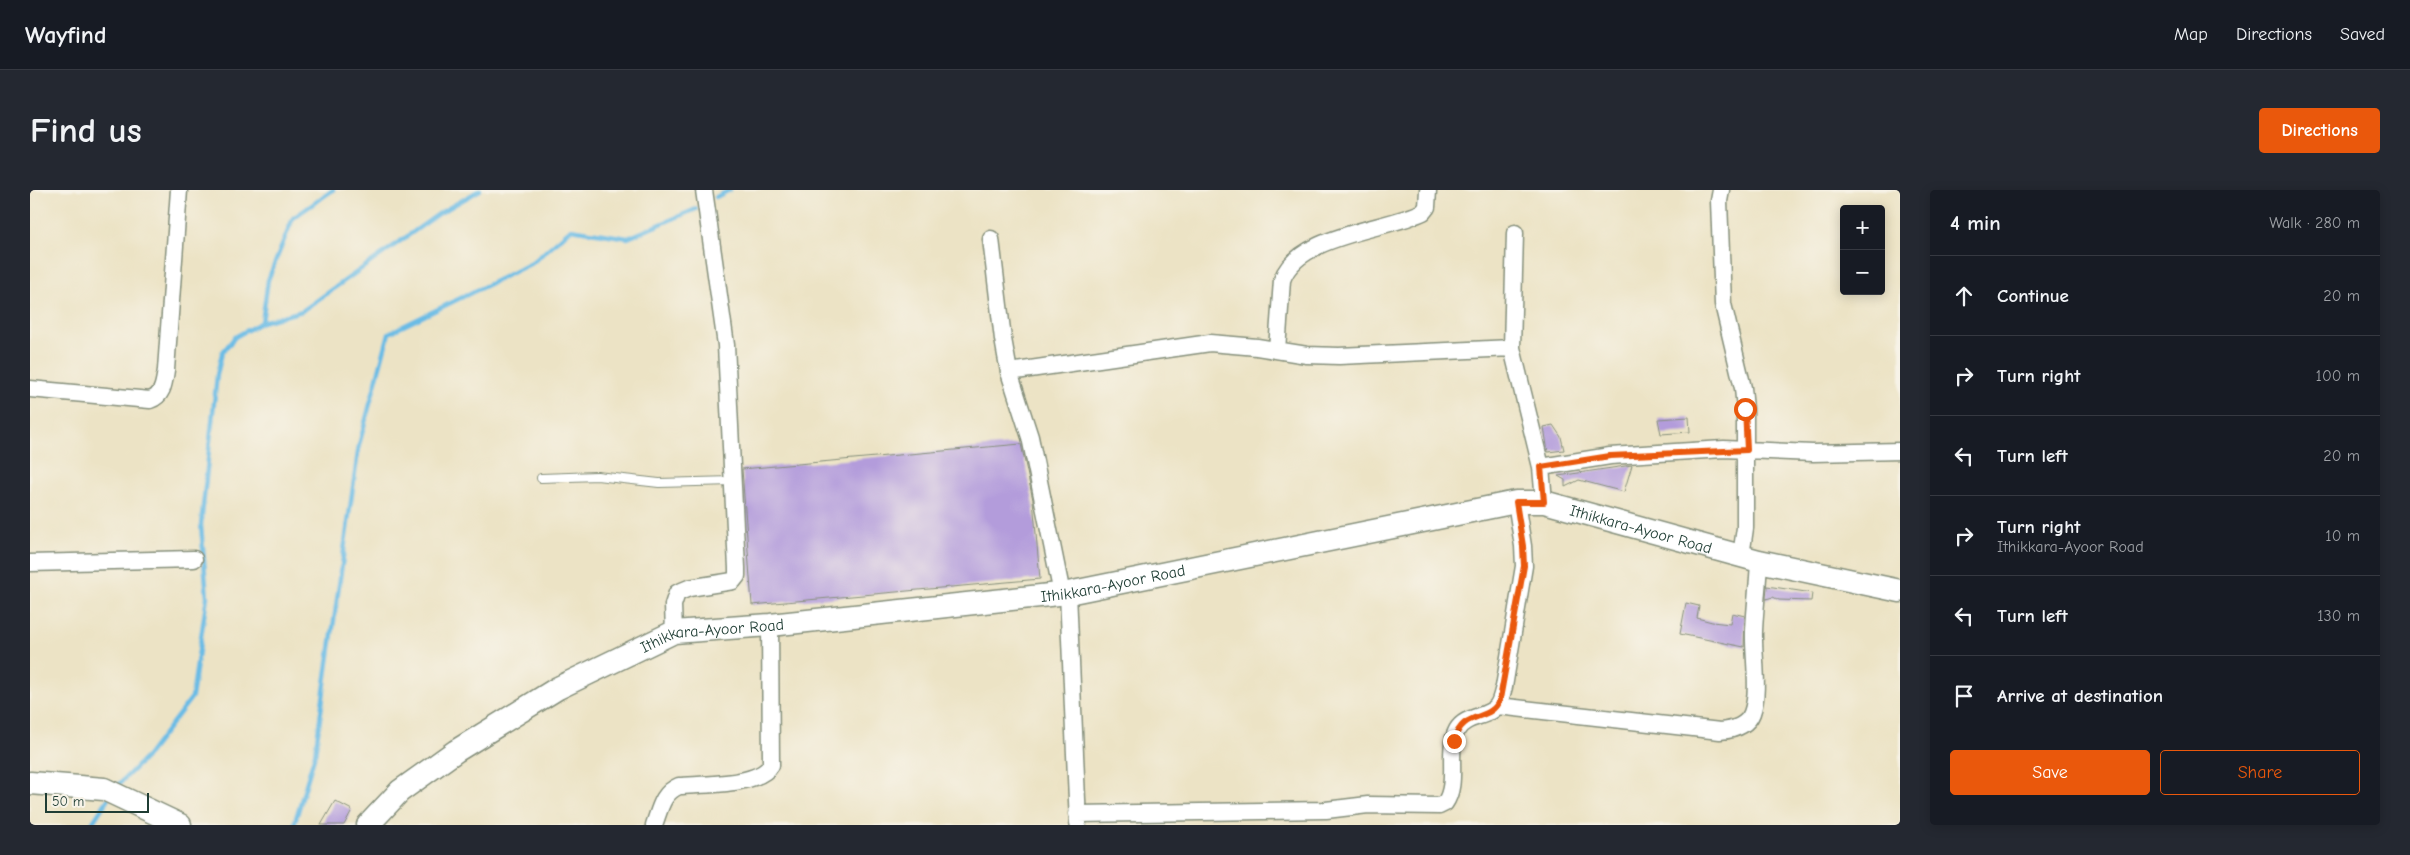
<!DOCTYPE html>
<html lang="en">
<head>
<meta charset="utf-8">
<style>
	body { margin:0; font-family:"Comic Neue",sans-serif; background:#242831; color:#f1f3f6 }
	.controls { position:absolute; right:15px; top:15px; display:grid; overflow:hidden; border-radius:5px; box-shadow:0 2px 12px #0003 }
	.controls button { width:45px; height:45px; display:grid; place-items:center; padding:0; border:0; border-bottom:1px solid #363941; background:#171b24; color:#f1f3f6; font:25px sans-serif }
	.scale { position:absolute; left:15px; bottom:12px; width:104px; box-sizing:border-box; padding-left:5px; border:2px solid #1f3d34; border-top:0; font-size:14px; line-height:18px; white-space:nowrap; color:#1f3d34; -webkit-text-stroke:4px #f7f3e8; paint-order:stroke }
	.stop { position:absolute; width:15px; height:15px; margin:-11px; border:4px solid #ea580c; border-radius:50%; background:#fff }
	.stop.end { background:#ea580c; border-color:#fff; box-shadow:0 1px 5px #0008 }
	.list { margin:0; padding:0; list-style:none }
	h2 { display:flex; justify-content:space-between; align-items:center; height:65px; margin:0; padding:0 20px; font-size:21px }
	h2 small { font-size:16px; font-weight:400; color:#9ea1a6 }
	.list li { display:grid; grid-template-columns:32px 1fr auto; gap:15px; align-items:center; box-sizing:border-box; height:80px; padding:0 20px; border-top:1px solid #363941 }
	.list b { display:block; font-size:19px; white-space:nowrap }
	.list p { margin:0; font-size:16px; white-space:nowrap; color:#9ea1a6 }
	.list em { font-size:16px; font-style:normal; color:#9ea1a6 }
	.actions { display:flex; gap:10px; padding:15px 20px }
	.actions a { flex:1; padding:11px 0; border:1px solid #ea580c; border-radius:5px; text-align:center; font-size:18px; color:#ea580c }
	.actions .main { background:#ea580c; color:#fff }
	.icon { flex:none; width:28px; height:28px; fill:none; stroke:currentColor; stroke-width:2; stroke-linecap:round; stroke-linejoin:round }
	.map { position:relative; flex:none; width:1870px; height:635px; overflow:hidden; border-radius:5px }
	header { display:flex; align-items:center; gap:30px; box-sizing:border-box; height:70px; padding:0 25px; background:#171b24; border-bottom:1px solid #363941 }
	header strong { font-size:24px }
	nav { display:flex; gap:28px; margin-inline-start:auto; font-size:18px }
	.intro { display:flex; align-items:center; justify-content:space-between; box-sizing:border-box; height:120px; padding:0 30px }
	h1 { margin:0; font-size:35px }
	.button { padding:12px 22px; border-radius:5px; background:#ea580c; color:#fff; font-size:18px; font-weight:700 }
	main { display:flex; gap:30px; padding:0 30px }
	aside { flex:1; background:#171b24; border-radius:5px; box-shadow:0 2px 12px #0003 }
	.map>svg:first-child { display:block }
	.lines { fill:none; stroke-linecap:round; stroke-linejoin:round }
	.stream { stroke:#6abce5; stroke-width:4.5 }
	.building { fill:#b39cdb }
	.lane-casing { stroke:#86907c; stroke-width:10 }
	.street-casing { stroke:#86907c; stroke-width:19 }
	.secondary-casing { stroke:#86907c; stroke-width:25 }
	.lane { stroke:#fff; stroke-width:8 }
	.street { stroke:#fff; stroke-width:16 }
	.secondary { stroke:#fff; stroke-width:22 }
	.route { stroke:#ea580c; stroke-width:6 }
	.labels { text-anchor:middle; stroke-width:4; stroke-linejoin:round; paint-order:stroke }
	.street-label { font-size:16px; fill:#1f3d34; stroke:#f7f3e8 }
</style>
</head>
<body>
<header>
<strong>Wayfind</strong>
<nav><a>Map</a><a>Directions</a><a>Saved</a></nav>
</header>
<div class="intro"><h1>Find us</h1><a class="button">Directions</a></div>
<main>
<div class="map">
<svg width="1870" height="635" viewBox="0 0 1870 635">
	<rect width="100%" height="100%" fill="#f7f3e8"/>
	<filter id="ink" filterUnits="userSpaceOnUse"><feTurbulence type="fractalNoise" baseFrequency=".02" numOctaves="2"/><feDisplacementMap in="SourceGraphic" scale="10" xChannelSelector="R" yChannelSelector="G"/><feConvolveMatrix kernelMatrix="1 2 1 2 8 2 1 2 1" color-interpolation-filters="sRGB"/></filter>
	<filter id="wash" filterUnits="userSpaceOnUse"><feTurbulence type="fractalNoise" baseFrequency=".0096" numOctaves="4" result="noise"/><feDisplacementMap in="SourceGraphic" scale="20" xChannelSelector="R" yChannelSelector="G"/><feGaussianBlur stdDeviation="1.12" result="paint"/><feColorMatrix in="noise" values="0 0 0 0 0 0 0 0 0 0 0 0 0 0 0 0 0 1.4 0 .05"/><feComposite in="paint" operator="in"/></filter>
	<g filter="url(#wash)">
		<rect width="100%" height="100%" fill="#ece3c5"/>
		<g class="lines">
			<path class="stream" d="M686,7L700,0
				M232,132L238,90L263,28L303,0
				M85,598L117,566L162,507L177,407L171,335L187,185L192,163L205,147L232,132L272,121L410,23L450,0
				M61,635L78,609
				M264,635L285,564L329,255L359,143L502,73L541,39L598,48L666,19"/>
		</g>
		<g id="blocks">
			<path class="building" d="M1659,227L1660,242L1631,244L1628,229Z
				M1523,235L1531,247L1534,260L1518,262L1514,237Z
				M991,254L1003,310L1010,389L722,415L712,279Z
				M1602,275L1594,302L1549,290L1535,297V290L1528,286Z
				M1737,396L1782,403L1781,411L1749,410L1743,407L1736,409Z
				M1656,413L1669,416L1667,428L1682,432L1700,434L1702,423L1715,426L1714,457L1650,444Z
				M305,611L322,620L314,635H291Z"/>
		</g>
	</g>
	<g filter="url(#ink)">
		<use href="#blocks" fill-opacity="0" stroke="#86907c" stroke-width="1"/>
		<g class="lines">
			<g class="lane-casing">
				<path id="lane" d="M511,288L567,286L629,293L703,291"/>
			</g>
			<g class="street-casing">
				<path id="street" d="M1691,0L1689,11L1693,114L1713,198L1715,219V338L1711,366
					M1485,43L1482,158L1511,277
					M961,49L973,149L979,182L1000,247L1032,404
					M1247,160L1252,90C1267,45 1355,40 1393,22L1397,17L1398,0
					M979,182L1180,153L1227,157L1277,165L1309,166L1482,158
					M0,199L120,210C133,206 134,193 136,180L149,0
					M1514,312L1511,277L1580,266L1694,259L1783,263L1870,261
					M0,373L164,369
					M1038,403L1048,633
					M644,442L643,415L647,403L659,398L703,391L707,386V378L696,155L674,0
					M1468,516L1690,541C1703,540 1717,536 1722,523C1730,501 1723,465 1724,441C1725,418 1728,395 1729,371
					M1047,624L1296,620L1338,615L1409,616L1415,613C1429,593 1416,561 1427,540C1435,525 1458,528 1467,516C1471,511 1472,503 1474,497L1494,376L1493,356L1486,312
					M624,635C630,619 632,603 649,596C673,594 729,596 741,575L740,435"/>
			</g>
			<g class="secondary-casing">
				<g id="secondary">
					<path d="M0,593L74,599L150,635"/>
					<path id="s1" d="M338,635L370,601L426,561L528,498L644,442L740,435L1038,403L1486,312H1514L1729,371L1870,401"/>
				</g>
			</g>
			<use href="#lane" class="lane"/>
			<use href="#street" class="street"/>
			<use href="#secondary" class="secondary"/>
		</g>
	</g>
	<g class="lines" filter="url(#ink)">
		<path class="route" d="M1424,551C1433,518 1460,534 1470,509L1494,376L1493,356L1486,312H1514L1511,277L1580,266L1717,260L1715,219"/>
	</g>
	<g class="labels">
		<g class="street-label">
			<text dy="6" stroke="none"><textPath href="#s1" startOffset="1346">Ithikkara-Ayoor Road</textPath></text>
			<text dy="6" stroke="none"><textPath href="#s1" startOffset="806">Ithikkara-Ayoor Road</textPath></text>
			<text dy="6" stroke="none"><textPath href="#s1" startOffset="401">Ithikkara-Ayoor Road</textPath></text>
		</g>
	</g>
</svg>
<div class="controls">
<button>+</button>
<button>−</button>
</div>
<div class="scale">50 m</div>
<div class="stop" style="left:1715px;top:219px"></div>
<div class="stop end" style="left:1424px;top:551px"></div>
</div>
<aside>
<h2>4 min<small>Walk · 280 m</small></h2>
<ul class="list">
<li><svg class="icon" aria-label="ahead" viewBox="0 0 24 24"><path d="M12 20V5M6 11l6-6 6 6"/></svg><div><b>Continue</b></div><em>20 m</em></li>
<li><svg class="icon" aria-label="right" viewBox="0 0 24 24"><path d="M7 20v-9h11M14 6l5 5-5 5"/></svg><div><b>Turn right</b></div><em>100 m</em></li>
<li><svg class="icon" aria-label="left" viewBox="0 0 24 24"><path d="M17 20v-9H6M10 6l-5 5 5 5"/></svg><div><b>Turn left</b></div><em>20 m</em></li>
<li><svg class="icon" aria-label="right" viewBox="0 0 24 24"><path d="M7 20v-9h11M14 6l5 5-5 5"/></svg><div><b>Turn right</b><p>Ithikkara-Ayoor Road</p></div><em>10 m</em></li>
<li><svg class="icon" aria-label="left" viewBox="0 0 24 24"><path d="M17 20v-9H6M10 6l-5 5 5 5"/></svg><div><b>Turn left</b></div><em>130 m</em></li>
<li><svg class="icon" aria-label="arrive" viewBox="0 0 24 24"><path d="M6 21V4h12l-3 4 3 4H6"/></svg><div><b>Arrive at destination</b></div></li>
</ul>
<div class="actions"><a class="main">Save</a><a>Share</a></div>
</aside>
</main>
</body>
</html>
